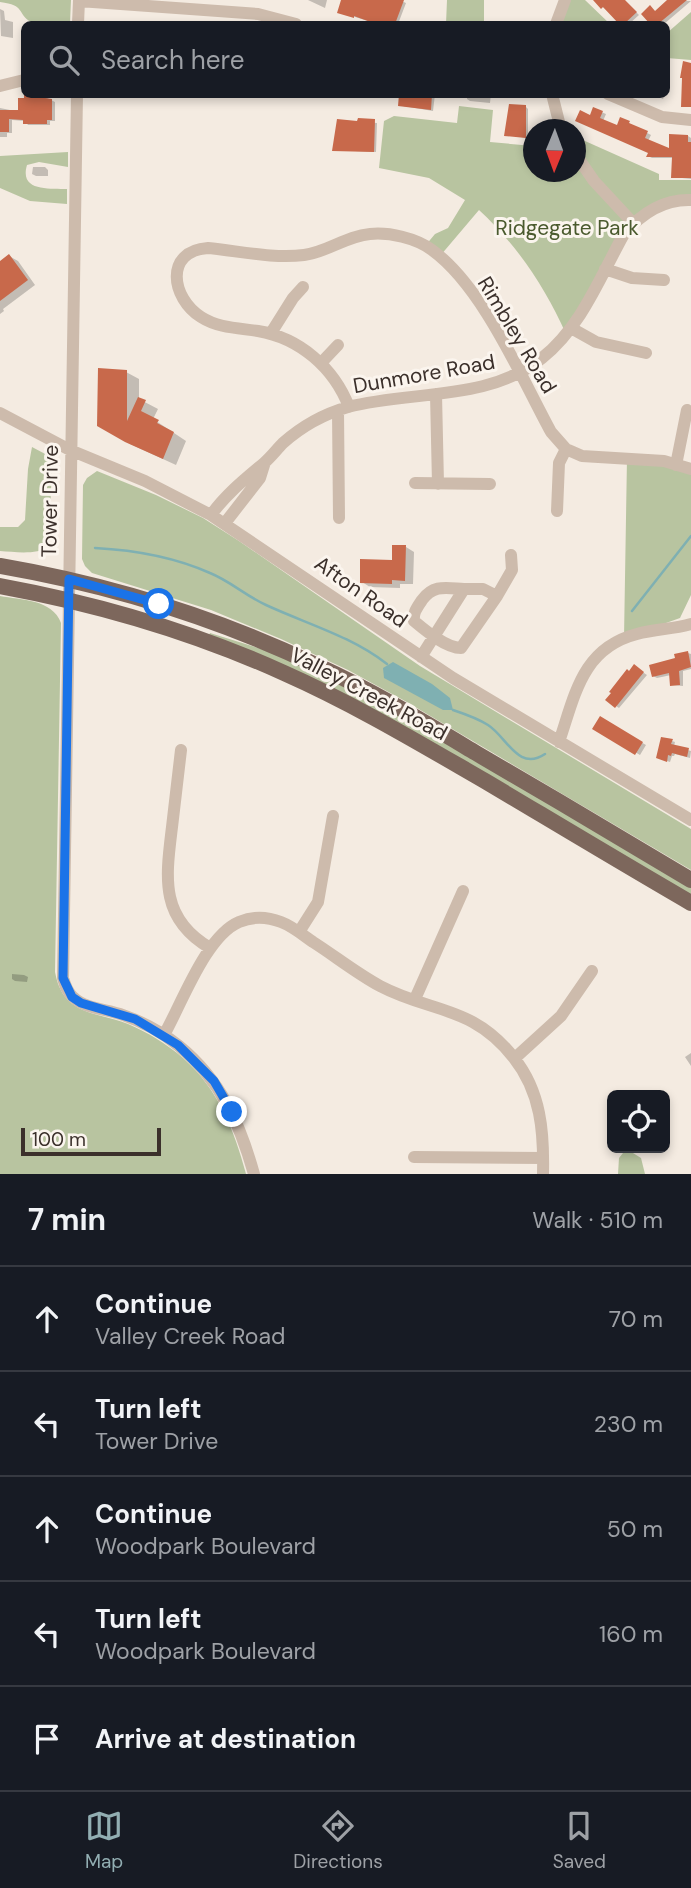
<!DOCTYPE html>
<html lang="en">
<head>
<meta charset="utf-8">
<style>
	body { margin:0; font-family:"DM Sans",sans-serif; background:#242831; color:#f1f3f6 }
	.controls { position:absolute; right:21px; bottom:21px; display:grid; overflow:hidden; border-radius:10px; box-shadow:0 4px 10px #0003 }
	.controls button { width:63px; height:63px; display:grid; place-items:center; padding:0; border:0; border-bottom:2px solid #363941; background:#171b24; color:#f1f3f6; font:35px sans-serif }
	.compass { position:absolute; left:523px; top:119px; width:63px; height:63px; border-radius:50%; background:#171b24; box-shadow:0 4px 10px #0003; rotate:181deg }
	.scale { position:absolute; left:21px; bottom:18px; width:140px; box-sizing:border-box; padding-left:7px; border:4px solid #3b302b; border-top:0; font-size:19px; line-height:24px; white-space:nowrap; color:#3b302b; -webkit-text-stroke:5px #fbf5ee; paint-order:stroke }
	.stop { position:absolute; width:21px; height:21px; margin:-16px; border:5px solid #1a73e8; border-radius:50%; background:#fff }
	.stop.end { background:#1a73e8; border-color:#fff; box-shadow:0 2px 7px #0008 }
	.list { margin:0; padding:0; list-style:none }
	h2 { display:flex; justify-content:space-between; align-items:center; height:91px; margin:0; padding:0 28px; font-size:30px }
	h2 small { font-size:23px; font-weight:400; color:#9ea1a6 }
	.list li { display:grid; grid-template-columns:46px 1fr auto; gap:21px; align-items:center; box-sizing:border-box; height:105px; padding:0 28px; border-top:2px solid #363941 }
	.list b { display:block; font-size:26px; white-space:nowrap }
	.list p { margin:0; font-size:23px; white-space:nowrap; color:#9ea1a6 }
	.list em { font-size:23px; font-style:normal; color:#9ea1a6 }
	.icon { flex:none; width:38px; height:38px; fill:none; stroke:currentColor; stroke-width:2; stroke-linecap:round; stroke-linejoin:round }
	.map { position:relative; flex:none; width:691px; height:1174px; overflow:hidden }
	.search { position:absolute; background:#171b24; box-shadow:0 4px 10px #0003; left:21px; right:21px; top:21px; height:77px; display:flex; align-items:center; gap:18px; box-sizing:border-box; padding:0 24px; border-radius:10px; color:#9ea1a6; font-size:26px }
	.sheet { height:616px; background:#171b24 }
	nav { display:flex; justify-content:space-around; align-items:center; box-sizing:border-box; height:98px; border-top:2px solid #363941; background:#171b24; font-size:19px; color:#9ea1a6 }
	nav a { display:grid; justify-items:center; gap:4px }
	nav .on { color:#92aeb2 }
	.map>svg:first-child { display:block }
	.green { fill:#b8c4a0 }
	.water { fill:#7fb0b2 }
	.shadow { fill:#0003 }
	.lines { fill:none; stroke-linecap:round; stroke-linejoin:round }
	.stream { stroke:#7fb0b2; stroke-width:2.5 }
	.building { fill:#c8694b }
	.minor { stroke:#cdbbac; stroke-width:12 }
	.major { stroke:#7d675c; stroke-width:16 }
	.route { stroke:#1a73e8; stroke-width:9 }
	.labels { text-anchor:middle; stroke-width:6; stroke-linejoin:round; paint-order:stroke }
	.park-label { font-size:21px; fill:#4a5a2e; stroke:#fbf5ee }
	.street-label { font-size:21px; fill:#3b302b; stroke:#fbf5ee }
</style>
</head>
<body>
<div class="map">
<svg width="691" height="1174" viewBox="0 0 691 1174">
	<rect width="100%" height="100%" fill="#f4ebe1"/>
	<path class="green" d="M0,0H71L70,23C60,25 41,28 31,22C17,14 26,5 0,2Z
		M447,0H484V24H446Z
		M565,0H585L610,24H556Z
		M691,12V60L667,58V33Z
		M459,106L493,110L490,142L533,146L534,172H576V137L659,174V180H691V200H685L633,223L566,334C545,287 517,245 479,210L440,256L425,246L435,234L448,228L465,200L429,178L379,168L384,121L394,116L457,123Z
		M68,152V167L39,162L27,165C19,192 50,188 67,189V204L30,201L0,188V156Z
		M32,447L49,456L52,460L49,547C36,555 15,552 0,551V527H18L25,520L28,469Z
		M627,458L691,469V595L680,618L624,638Z
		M97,471L156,495L203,518L239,541L420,666L691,829V870L405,701L348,670L281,639L211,610L92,573L85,566L82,559L83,485L87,478Z
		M0,596C21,600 52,599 61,623L55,972C63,1016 95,1011 128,1024C147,1032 167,1044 183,1058C218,1089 234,1129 246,1174H0Z
		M210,633L271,652L376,702L691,887V896L209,635Z
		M623,1153H633L641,1158L645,1174H618L619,1158Z"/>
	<path class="water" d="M393,662L432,684L450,698L453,710H443L384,678L383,668Z"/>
	<path class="shadow" d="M308,0H327L325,8Z
		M343,0H399L406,3L398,24H378L342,13Z
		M595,0H624L639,15L629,24H622Z
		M669,0L691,1L664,24H653L643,14L650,8L656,12Z
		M0,9L4,11L5,20L13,22V38L1,36Z
		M402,94H435L433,111L403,106Z
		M467,94H491L490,103L470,101L467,99Z
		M652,94H665L663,99Z
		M45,97L55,102V121H50V125H28L25,121L12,120V133H7V137H0V108L20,112Z
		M526,107L528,109V138L506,135Z
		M594,109L606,114L603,121L618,128L621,119L651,135L648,141L670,151L688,136L691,138V179L673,177L674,158H652L648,156L650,152L591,117Z
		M338,120L377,123L376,152L334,150Z
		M33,167H45L48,170V176H36L32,174Z
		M9,256L18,261L35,285L3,309L4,311L0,314V263Z
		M126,372L139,379V399L158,409L153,419L186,441L176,465L130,444L99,425Z
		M406,547L414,552L413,584H400V588L370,587L362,582L393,562Z
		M688,653L691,654V669L683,671V686L672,685L671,675L657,678L653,676Z
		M638,669L647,675L619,708L616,706Z
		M600,719L646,745L640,755L594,728Z
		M672,741L675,742L674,746L691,751L690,758L675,754L674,756H672L670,762L661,759Z
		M12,974L24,975L28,977L27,982L15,981L12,979Z
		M691,1053V1066L685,1057Z"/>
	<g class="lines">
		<path class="stream" d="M95,548C134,550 174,557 210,573C230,581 246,596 266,605C307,624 351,636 387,664
			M632,611L691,536
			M453,710C465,714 477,718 488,725C507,737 518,772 545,754"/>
	</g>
	<path class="building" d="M341,0H404L395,24H376L354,16V18L337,13Z
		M593,0H625L637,12L624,24H619L603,7L601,9Z
		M667,0H687L658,24H650L641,14L650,5L655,11Z
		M683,61L691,63V107H681L682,78H680Z
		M399,94H432L431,110L398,106Z
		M24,95H45V98L52,99V120H47V124H23V120L9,119V132H0V110H18V98H24Z
		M509,104L526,105V138L504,136Z
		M593,107L603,111L600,118L617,125L620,117L630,121L629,123L648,131L645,138L669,148V134L688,135V142H691V178H671L672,157H646L648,153L575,121L580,110L590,115Z
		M358,118L375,119L374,152L332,151L337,119L357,121Z
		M9,254L28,280L0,301V261Z
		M98,368L127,370V421L138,397L146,400L141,411L159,420L157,423L174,432L163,459L125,442L97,426Z
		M392,545H406L405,581L392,580V584L360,583V559L392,560Z
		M688,651L691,667L679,671L680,685L670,686L669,673L652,677L649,665L675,658L674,654Z
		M634,664L644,672L615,708L605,700L611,693L609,692L627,669L629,671Z
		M600,716L643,742L635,755L592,729Z
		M661,737L673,739L671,744L689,748L687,757L672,753L671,756L668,755L667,762L656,758Z"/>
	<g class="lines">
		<path class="minor" d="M79,1L258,14L296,24
			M78,24L79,0
			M556,24L565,0
			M0,86L24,80
			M77,94L63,978C65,985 67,992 73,997C85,1009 107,1009 123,1015C143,1022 163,1033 179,1046C221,1080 240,1124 254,1174
			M552,94L561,130
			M608,94L662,117L691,120
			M576,155L594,181L633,223
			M605,269L632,278L664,280
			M571,328L596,342L646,353
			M271,333L293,298L303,287
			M321,363L338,345
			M436,394L438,484
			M349,407C334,368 300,338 258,331C238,328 218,328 201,317C171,298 164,251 208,248C239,251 274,259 304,255C328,252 346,236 370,234C389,232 416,238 432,250C483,287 521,377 551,432L566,449L582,456L664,461L691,469
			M338,411L339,518
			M0,413L70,450L145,481L211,515L453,678L691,820
			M676,465L687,410
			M415,483L490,484
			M557,511L559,463L566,449
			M211,515C226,494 245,479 264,463C271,457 277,449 283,443C301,427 324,414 348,407C413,390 487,402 542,358C582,326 600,277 624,234C641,214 663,199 691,200
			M225,523L260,478L265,462
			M497,596L512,570L511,555
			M421,657L464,589H483L497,596L461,648C446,648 426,631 414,621C413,612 417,608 422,600C434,584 446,588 464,589
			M559,742C575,695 582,648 637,634C655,629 674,629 691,624
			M181,750C178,776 175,801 172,827C166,877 159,918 210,948
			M299,932L318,902L333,816
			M415,999L463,891
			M164,1035C182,1003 206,936 239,922C253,916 268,917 281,922C292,926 303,935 313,942C335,956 356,973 380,986C431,1013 473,1005 514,1058C541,1092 544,1132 543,1174
			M515,1058L561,1016L592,971
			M414,1157L543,1158"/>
		<path class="major" d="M0,566C110,585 217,618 318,666C373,691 424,722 476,753C548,795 619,837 691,880
			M0,586C98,604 194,632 284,673C354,704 419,743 485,781C554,822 622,863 691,903"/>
	</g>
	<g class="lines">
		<path class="route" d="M159,604L69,579L63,978L72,997L81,1003L135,1019L178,1045L214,1081L232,1112"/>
	</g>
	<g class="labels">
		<g class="park-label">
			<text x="567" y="235">Ridgegate Park</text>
		</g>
		<g class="street-label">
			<text transform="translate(517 335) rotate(59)" y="7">Rimbley Road</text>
			<text transform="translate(424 374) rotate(-10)" y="7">Dunmore Road</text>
			<text transform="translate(50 501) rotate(-89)" y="7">Tower Drive</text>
			<text transform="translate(361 592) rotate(35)" y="7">Afton Road</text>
			<text transform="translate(369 694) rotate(28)" y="7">Valley Creek Road</text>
		</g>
	</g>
</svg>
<div class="controls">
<button><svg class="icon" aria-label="locate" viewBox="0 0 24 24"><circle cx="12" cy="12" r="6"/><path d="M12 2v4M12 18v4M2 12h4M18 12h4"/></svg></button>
</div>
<svg class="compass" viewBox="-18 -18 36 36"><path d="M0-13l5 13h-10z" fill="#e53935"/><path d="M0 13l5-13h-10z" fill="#9ea1a6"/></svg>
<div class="scale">100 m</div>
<div class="stop" style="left:159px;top:604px"></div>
<div class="stop end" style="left:232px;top:1112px"></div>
<div class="search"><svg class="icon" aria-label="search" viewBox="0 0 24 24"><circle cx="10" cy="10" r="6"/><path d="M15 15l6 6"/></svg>Search here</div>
</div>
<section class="sheet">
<h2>7 min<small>Walk · 510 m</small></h2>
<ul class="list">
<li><svg class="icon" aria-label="ahead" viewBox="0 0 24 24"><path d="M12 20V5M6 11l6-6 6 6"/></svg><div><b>Continue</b><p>Valley Creek Road</p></div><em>70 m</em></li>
<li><svg class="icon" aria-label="left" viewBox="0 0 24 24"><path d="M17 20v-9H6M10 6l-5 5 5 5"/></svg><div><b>Turn left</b><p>Tower Drive</p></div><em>230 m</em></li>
<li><svg class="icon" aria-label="ahead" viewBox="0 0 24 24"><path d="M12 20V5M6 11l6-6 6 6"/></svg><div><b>Continue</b><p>Woodpark Boulevard</p></div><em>50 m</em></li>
<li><svg class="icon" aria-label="left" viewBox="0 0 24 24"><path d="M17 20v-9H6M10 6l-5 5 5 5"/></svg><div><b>Turn left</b><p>Woodpark Boulevard</p></div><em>160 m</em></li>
<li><svg class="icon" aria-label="arrive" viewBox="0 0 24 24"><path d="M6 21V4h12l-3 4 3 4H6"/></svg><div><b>Arrive at destination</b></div></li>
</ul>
</section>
<nav>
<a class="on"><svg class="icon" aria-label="map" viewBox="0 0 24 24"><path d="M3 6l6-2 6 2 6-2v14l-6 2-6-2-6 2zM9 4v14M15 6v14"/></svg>Map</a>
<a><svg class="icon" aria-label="directions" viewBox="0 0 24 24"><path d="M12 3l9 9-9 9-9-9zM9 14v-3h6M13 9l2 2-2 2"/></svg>Directions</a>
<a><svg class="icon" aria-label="saved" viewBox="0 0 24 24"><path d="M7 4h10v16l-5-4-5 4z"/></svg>Saved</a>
</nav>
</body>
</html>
